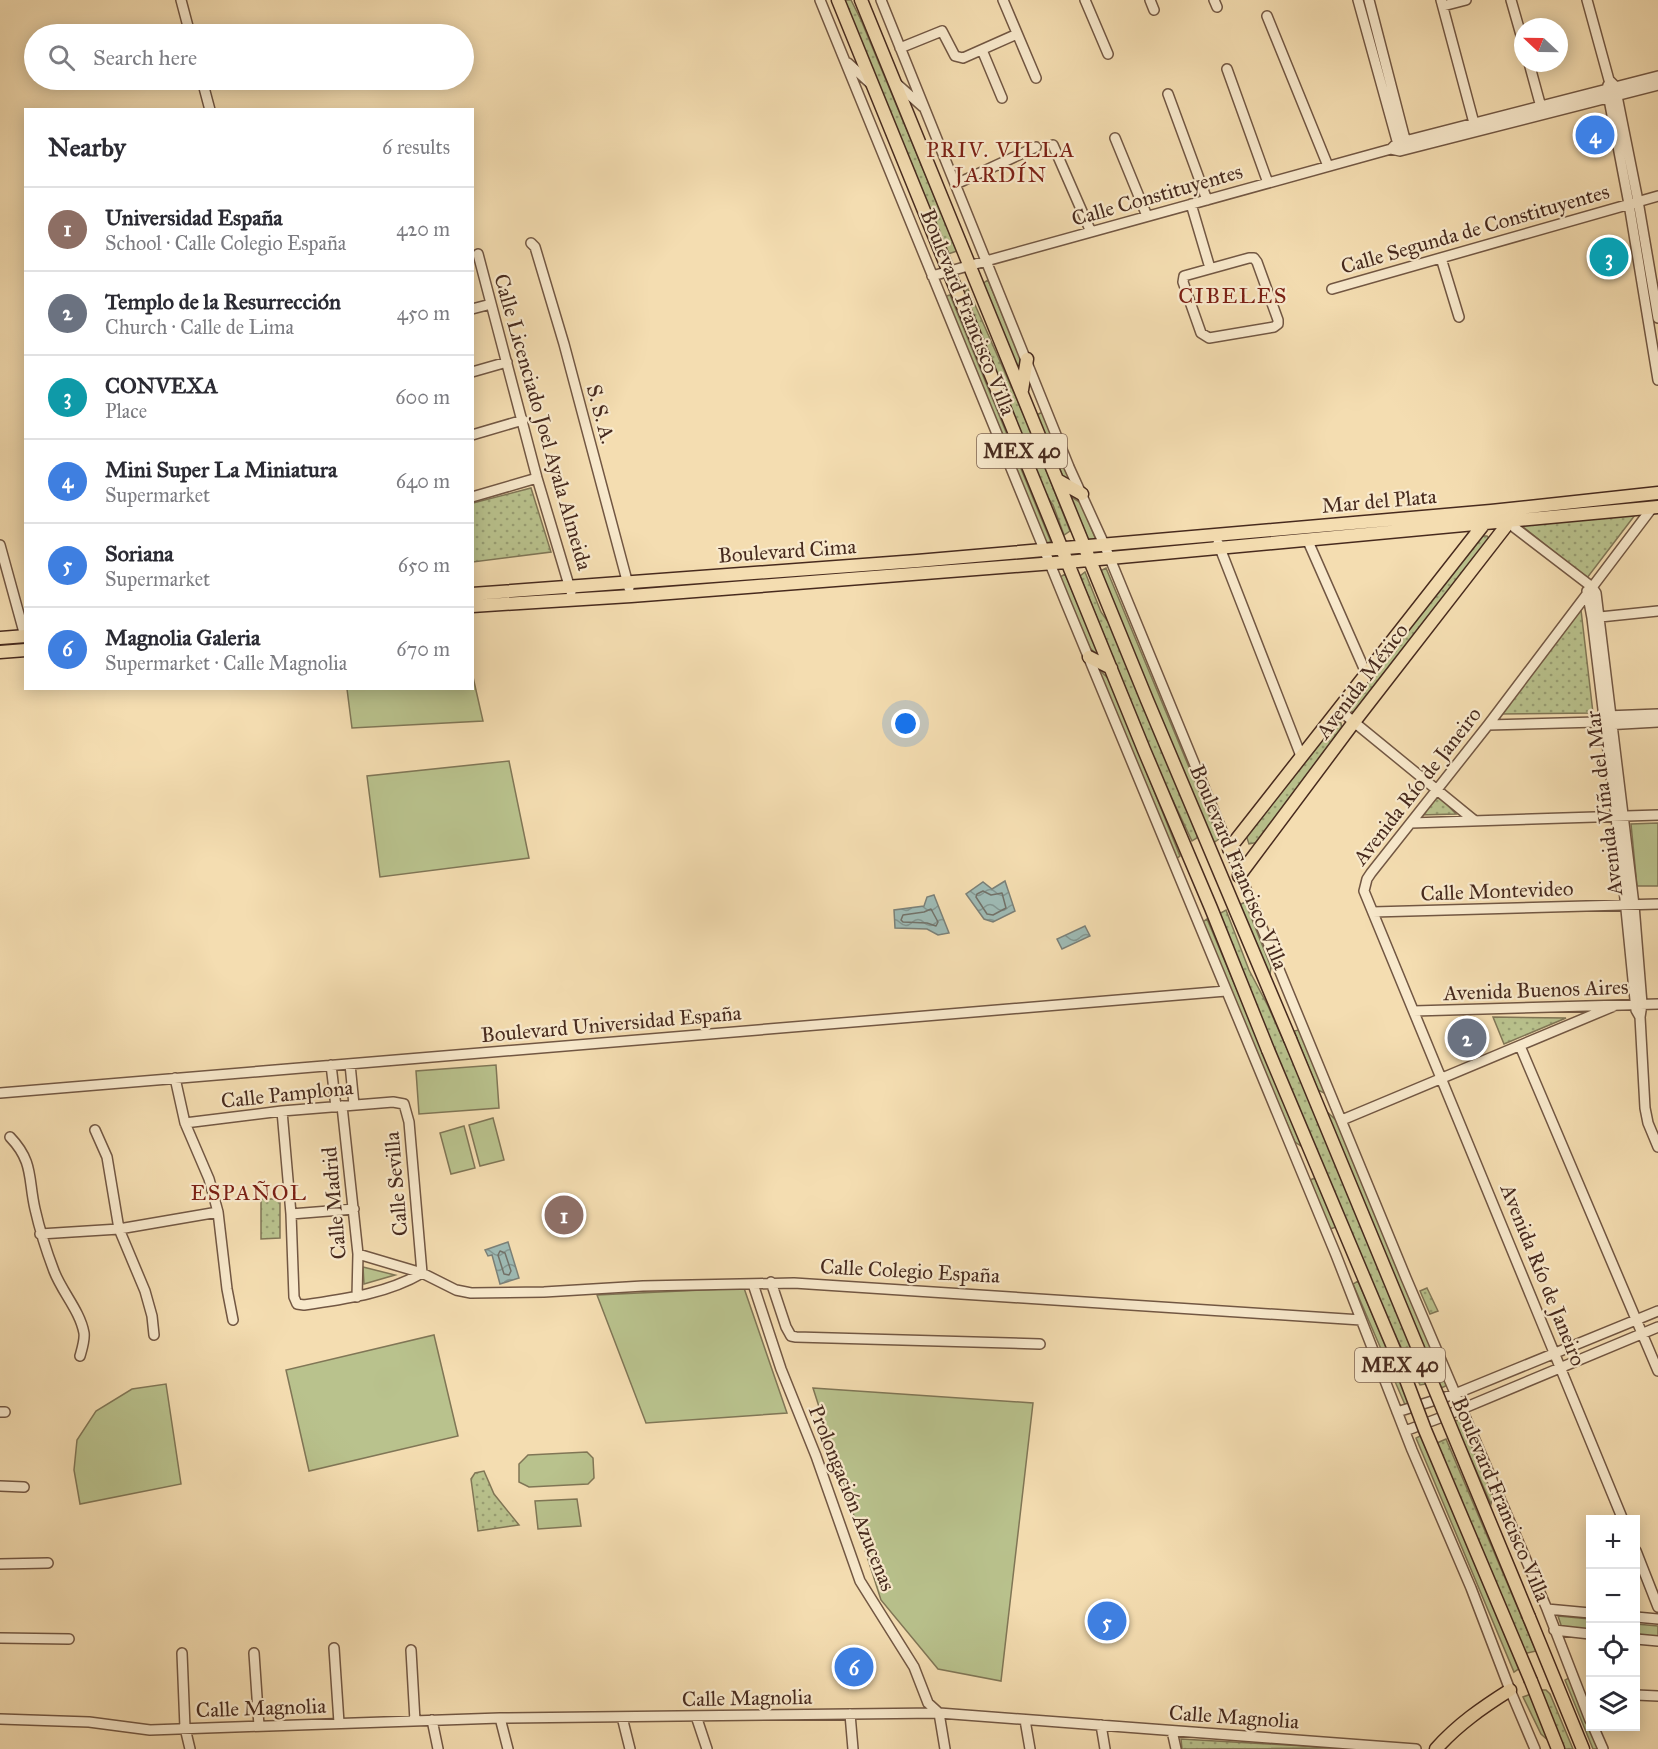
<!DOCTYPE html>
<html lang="en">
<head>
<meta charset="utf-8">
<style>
	body { margin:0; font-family:"IM FELL Great Primer",serif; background:#f7f7f7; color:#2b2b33 }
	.controls { position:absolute; right:18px; bottom:18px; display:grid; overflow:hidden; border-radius:0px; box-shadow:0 3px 15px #0003 }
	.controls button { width:54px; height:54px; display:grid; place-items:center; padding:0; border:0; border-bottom:2px solid #e1e1e2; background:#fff; color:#2b2b33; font:30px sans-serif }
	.compass { position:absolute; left:1514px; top:18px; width:54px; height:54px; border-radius:50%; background:#fff; box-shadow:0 3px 15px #0003; rotate:292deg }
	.you { position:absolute; left:906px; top:724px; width:21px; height:21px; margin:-15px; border:4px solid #fff; border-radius:50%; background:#1a73e8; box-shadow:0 0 0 9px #1a73e833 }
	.badge { display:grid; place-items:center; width:39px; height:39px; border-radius:50%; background:#111827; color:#fff; font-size:20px; font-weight:700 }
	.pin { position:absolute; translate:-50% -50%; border:3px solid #fff; box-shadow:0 2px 6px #0006 }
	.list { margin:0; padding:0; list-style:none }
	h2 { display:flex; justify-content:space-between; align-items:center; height:78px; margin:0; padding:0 24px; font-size:26px }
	h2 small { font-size:20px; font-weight:400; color:#7c7c81 }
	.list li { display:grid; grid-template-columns:39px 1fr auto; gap:18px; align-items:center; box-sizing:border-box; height:84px; padding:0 24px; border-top:2px solid #e1e1e2 }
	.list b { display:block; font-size:22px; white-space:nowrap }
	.list p { margin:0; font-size:20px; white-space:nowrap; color:#7c7c81 }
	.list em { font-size:20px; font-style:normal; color:#7c7c81 }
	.icon { flex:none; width:33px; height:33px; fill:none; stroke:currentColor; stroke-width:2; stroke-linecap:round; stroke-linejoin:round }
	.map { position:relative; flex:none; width:1658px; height:1749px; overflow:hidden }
	.search { position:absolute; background:#fff; box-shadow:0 3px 15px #0003; left:24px; top:24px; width:450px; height:66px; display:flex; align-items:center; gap:15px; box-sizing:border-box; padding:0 21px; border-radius:33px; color:#7c7c81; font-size:22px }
	.panel { position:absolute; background:#fff; box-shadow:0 3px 15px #0003; left:24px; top:108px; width:450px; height:582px; border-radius:0px }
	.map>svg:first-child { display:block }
	.grass { fill:#b9c28d; stroke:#807656; stroke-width:1.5 }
	.park { fill:url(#park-dots); stroke:#807656; stroke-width:1.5 }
	.water { fill:url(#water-waves); stroke:#7b8078; stroke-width:1.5 }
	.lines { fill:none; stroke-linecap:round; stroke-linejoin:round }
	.shore { stroke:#727269; stroke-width:1.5 }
	.minor-casing { stroke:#725743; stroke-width:12 }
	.major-casing { stroke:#472a1e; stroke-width:15 }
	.minor { stroke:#f8e9cc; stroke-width:9 }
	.major { stroke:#f4ddb1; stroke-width:12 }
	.major-bridge-casing { stroke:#472a1e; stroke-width:15; stroke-linecap:butt }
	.major-bridge { stroke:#f4ddb1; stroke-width:12 }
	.labels { text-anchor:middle; stroke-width:4.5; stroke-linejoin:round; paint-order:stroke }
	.shield { fill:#f8e9cc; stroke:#7c6352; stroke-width:1.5 }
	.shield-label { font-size:20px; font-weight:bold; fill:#472a1e }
	.street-label { font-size:21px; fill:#472a1e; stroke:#f8e9cc }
	.neighbourhood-label { font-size:22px; letter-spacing:1.5px; fill:#7a1f14; stroke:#f8e9cc }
</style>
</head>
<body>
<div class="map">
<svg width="1658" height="1749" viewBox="0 0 1658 1749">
	<defs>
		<pattern id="park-dots" width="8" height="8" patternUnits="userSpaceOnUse" patternTransform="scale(1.5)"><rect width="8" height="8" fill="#b9c28d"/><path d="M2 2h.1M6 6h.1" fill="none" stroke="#989e73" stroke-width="1.8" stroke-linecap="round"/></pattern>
		<pattern id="water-waves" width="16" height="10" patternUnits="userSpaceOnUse" patternTransform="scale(1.5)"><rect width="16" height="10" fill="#9ebab4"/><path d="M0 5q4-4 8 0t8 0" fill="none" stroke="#839792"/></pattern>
	</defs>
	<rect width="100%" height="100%" fill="#f4ddb1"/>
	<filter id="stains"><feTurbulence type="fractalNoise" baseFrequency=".00333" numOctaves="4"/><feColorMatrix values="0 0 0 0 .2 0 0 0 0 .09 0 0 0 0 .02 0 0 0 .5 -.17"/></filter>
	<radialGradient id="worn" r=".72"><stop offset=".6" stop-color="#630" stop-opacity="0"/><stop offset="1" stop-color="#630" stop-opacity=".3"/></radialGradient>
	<path class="grass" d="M988,280L1022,362L1019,375L982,284Z
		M950,295L1051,542L1046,543L943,297Z
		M1043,412L1073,485L1064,479L1036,415Z
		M1070,496L1081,503L1096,540L1088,539Z
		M1106,568L1219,839L1213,843L1100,571Z
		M1065,574L1101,659L1090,648L1060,577Z
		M1096,667L1110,680L1180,856L1176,859Z
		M473,677L483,721L352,728L347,689L472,688Z
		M509,761L529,858L380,877L367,776Z
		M1658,823V886H1637L1631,824Z
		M1245,902L1271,967L1269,981L1239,905Z
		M1207,919L1304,1148L1295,1142L1200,924Z
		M1299,1030L1326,1094L1318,1090L1294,1031Z
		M496,1065L499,1108L419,1114L416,1071Z
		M1325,1110L1337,1121L1448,1385L1441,1388Z
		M493,1118L504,1160L480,1166L469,1125Z
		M464,1126L475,1168L451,1174L440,1133Z
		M1315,1178L1336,1227L1330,1229L1310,1180Z
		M363,1267L395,1275L364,1284Z
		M1358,1281L1411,1404L1406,1407L1353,1284Z
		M744,1288L787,1413L646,1423L597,1295Z
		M434,1335L458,1436L309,1471L286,1370Z
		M166,1384L181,1484L80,1504L74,1470L77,1440L96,1411L132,1389Z
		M813,1388L1033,1403L1001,1681L938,1669L881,1600Z
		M1460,1420L1493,1496L1491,1504L1454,1421Z
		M1422,1435L1520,1668L1514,1672L1416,1438Z
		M587,1452L593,1458L594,1478L588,1484L529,1487L519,1482V1464L528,1455Z
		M577,1499L581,1526L538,1529L535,1501Z
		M1558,1616L1590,1619V1631L1562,1628Z
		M1636,1624L1658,1626V1637L1636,1635Z
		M1569,1678L1598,1749H1593L1565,1680Z
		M1531,1694L1551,1743L1541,1734L1523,1697Z"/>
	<path class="park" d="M843,0H851L861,20L957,251L948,254Z
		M968,289L1030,429L1070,531L1064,535L1053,505L1039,484L959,297Z
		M531,488L551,552L473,562V503Z
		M1635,515L1587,578L1522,526Z
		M1481,536H1487L1490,539L1357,709L1354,712L1350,711L1348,704Z
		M1085,572L1101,612L1111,626L1200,836L1192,841L1159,771L1080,576Z
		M1581,610L1593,713L1498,714Z
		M1337,721L1341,723L1342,730L1259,842L1249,844L1246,835Z
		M1436,793L1456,814L1418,815Z
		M1226,910L1249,970L1268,1006L1309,1098L1426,1384L1420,1385L1389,1323L1217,915Z
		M1493,1017L1566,1018L1504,1044Z
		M261,1199H280V1238L261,1239Z
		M1427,1288L1438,1311L1430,1314L1420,1291Z
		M1446,1439L1536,1651L1523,1654L1437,1443Z
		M484,1471L494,1494L519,1525L478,1531L471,1479L475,1473Z
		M1542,1690H1546L1550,1694L1573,1749H1562L1542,1698Z
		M1181,1739L1338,1748L1182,1749Z"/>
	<path class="water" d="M1005,881L1015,911L993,922L984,919L966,894L983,882L992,889Z
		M934,895L949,933L938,935L927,929L895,928L894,910L924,906L927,897Z
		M1085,926L1090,936L1062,949L1057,939Z
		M508,1242L519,1278L500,1284L492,1255L488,1256L485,1250Z"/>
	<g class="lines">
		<path class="shore" d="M983,891L991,895L1002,893L1006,908L993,915L987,914L976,897L977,894Z
			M931,909L938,922L936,926L927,923L903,922L901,920L903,915L924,912Z
			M500,1251L505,1253L511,1271L509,1275L504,1274L498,1255Z"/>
		<g class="minor-casing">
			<path id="minor" d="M181,0L190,34
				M820,0L1066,603L1336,1255L1412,1450L1471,1588L1510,1690L1535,1749
				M881,0L1069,467L1104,544L1406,1278L1547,1609L1590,1720
				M1003,0L1036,78
				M1085,0L1108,54
				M1150,0L1154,10
				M1214,0L1217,7
				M1358,0L1399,148
				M1369,0L1407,147
				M1441,0L1474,123
				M1511,0L1523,42
				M1587,0L1609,80L1615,86L1638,201L1658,318
				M1443,6L1466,0
				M1267,16L1328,166
				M900,48L942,31L955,56L963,58L1017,34
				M982,50L1002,98
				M848,63L871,84
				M1529,63L1541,107
				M1227,69L1268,183
				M202,80L210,110
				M897,84L923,107
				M1608,85L1607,89L1629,204L1658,380
				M1168,94L1207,200
				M1115,138L1147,216
				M1053,145L1091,232
				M1391,149L1400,151L1658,85
				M956,184L1036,147
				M1191,204L1210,268
				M531,243L535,247L564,344L629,588
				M478,254L537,478L571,592
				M1249,258H1254L1257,262L1278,320V324L1274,327L1209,338L1201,333L1183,282L1184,276Z
				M1441,258L1459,317
				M932,276L1391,149L1397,143L1658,76
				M1332,289L1658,196
				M472,309L491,304
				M472,372L507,362
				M472,435L523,420
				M472,497L537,478
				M1508,520L1515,528L1592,587L1596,593L1634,905L1642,1004L1640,1017L1645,1108L1648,1123L1658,1147
				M1307,539L1366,673
				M1218,543L1301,756
				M0,545L25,636
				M1587,591L1592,618L1621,859L1636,1010L1640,1017
				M1600,617L1658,611
				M1338,709L1475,821
				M1606,716L1658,714
				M1488,725L1597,722L1605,725L1658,722
				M1411,823L1658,815
				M1373,912L1658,904
				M1414,1011L1658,1004
				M1520,1046L1658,1371
				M350,1064L354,1105
				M331,1065L336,1107
				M175,1078L185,1123L209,1179L218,1212L227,1289L233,1320
				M0,1093L1226,991
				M342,1106L358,1254L357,1297
				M1342,1120L1614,1006
				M185,1123L282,1111L393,1102L404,1104L409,1122L422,1273C386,1294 344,1299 304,1305L297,1304L294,1297L291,1214L282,1111
				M95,1130L107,1157L119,1229L145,1291L152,1316L154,1335
				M10,1137C34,1162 28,1179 35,1209C40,1231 46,1250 54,1271C62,1292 80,1311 84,1333C85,1340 82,1349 80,1356
				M291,1214L354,1209
				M40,1234L119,1229L218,1212
				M358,1254L422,1273L456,1290L471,1293L544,1292L643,1286L794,1283L1361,1320
				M771,1282L786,1327L791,1336L796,1337L1040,1344
				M753,1284L781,1369L816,1456L860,1581L914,1667L928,1703L939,1713
				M0,1412H5
				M1397,1412L1455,1394L1658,1311
				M1405,1431L1445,1416L1658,1327
				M0,1486L24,1487
				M1623,1520L1364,891L1367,879L1371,873L1488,725L1652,508
				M1636,1551L1658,1607
				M0,1564L48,1563
				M1547,1609L1590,1613
				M1636,1617L1658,1619
				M1554,1630L1590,1634
				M0,1638L69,1639
				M1636,1639L1658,1641
				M334,1648L339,1723
				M411,1650L415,1721
				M182,1653L185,1728L190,1749
				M254,1653L259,1726
				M1636,1695L1658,1696
				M939,1713L945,1749
				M850,1714L853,1749
				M696,1716L707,1749
				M622,1717L630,1749
				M500,1718L508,1749
				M0,1719L89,1722L150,1730L500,1718L939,1713L1416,1749
				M432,1720L438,1749
				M1025,1720L1030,1749
				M1101,1725L1105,1749
				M1593,1726L1603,1749
				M1172,1731L1176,1749"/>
		</g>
		<g class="major-casing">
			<path id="major" d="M838,0L1144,750L1211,908L1268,1050
				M861,0L1147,700L1290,1039
				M1022,390L1027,359
				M1059,481L1082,494
				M472,594L917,561L1491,511L1658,493
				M472,606L631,596L1067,562L1658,507
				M0,638L26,636
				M0,652L26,650
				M1089,657L1111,668
				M1229,849L1487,520
				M1239,876L1354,722L1506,526L1509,514
				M1529,1617L1583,1749
				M1531,1681L1558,1749
				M1436,1749C1457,1725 1483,1707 1510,1690"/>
		</g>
		<use href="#minor" class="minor"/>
		<use href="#major" class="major"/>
		<g class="major-bridge-casing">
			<path id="major-bridge" d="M1290,1039L1529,1617
				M1268,1050L1399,1361L1425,1430L1531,1681"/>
		</g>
		<use href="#major-bridge" class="major-bridge"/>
	</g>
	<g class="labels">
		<g class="shield">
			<rect x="977" y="434" width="90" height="34" rx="4.5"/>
			<rect x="1355" y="1348" width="90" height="34" rx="4.5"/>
		</g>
		<g class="shield-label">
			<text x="1022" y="458">MEX 40</text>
			<text x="1400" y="1372">MEX 40</text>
		</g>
		<g class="street-label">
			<text transform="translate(1157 195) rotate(-16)" y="7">Calle Constituyentes</text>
			<text transform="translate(1475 229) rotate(-16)" y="7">Calle Segunda de Constituyentes</text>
			<text transform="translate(968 312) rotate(68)" y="7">Boulevard Francisco Villa</text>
			<text transform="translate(601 414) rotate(75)" y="7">S. S. A.</text>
			<text transform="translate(543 422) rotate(74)" y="7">Calle Licenciado Joel Ayala Almeida</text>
			<text transform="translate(1379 501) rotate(-5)" y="7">Mar del Plata</text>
			<text transform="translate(787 551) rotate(-4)" y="7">Boulevard Cima</text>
			<text transform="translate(1362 681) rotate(-53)" y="7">Avenida México</text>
			<text transform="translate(1417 786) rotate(-52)" y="7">Avenida Río de Janeiro</text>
			<text transform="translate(1604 803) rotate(-97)" y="7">Avenida Viña del Mar</text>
			<text transform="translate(1239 867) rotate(67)" y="7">Boulevard Francisco Villa</text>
			<text transform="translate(1497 891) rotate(-2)" y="7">Calle Montevideo</text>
			<text transform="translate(1536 990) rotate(-2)" y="7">Avenida Buenos Aires</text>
			<text transform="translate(611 1024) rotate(-5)" y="7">Boulevard Universidad España</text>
			<text transform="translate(287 1094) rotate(-6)" y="7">Calle Pamplona</text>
			<text transform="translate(396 1184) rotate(-95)" y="7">Calle Sevilla</text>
			<text transform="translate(334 1203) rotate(-95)" y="7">Calle Madrid</text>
			<text transform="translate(910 1271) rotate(3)" y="7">Calle Colegio España</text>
			<text transform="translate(1543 1275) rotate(68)" y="7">Avenida Río de Janeiro</text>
			<text transform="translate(852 1498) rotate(68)" y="7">Prolongación Azucenas</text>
			<text transform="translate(1501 1499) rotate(67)" y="7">Boulevard Francisco Villa</text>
			<text transform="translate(747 1698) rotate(-1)" y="7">Calle Magnolia</text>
			<text transform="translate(261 1708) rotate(-2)" y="7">Calle Magnolia</text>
			<text transform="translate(1234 1717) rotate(4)" y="7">Calle Magnolia</text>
		</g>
		<g class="neighbourhood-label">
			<text x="1001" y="157">PRIV. VILLA<tspan x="1001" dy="25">JARDÍN</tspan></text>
			<text x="1233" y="303">CIBELES</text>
			<text x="249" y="1200">ESPAÑOL</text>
		</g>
	</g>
	<rect width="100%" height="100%" filter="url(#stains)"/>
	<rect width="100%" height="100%" fill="url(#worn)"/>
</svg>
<div class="controls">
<button>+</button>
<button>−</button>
<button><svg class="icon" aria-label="locate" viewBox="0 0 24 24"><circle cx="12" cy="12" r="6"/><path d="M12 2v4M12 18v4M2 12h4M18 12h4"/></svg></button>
<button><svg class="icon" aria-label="layers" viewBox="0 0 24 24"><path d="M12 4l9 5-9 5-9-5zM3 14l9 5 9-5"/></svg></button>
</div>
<svg class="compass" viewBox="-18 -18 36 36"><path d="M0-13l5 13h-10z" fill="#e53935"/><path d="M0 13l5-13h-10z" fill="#7c7c81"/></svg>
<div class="you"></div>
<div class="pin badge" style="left:564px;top:1215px;background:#8d6e63">1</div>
<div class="pin badge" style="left:1467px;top:1038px;background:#6b7280">2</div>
<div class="pin badge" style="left:1609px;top:257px;background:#0f9aa8">3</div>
<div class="pin badge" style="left:1595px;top:135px;background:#3f7fe0">4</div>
<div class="pin badge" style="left:1107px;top:1621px;background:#3f7fe0">5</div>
<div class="pin badge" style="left:854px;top:1667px;background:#3f7fe0">6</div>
<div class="search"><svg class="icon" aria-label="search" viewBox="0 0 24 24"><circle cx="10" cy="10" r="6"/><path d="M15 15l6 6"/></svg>Search here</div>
<section class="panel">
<h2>Nearby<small>6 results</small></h2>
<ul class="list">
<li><span class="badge" style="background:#8d6e63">1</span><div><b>Universidad España</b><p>School · Calle Colegio España</p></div><em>420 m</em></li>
<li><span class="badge" style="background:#6b7280">2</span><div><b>Templo de la Resurrección</b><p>Church · Calle de Lima</p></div><em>450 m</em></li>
<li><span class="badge" style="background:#0f9aa8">3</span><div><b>CONVEXA</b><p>Place</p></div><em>600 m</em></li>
<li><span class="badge" style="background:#3f7fe0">4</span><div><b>Mini Super La Miniatura</b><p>Supermarket</p></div><em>640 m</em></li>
<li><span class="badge" style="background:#3f7fe0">5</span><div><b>Soriana</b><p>Supermarket</p></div><em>650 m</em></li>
<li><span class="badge" style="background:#3f7fe0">6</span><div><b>Magnolia Galeria</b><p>Supermarket · Calle Magnolia</p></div><em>670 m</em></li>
</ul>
</section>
</div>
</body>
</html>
